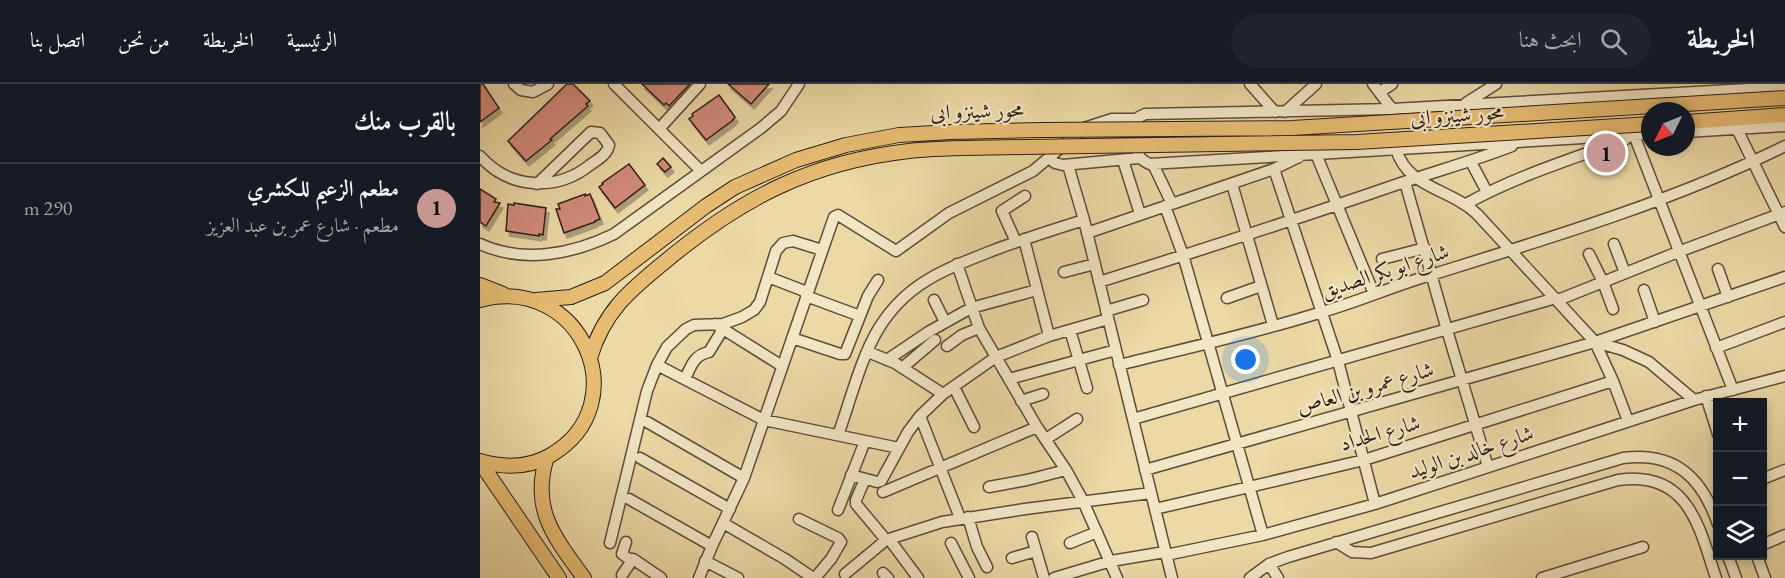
<!DOCTYPE html>
<html lang="ar">
<head>
<meta charset="utf-8">
<style>
	body { margin:0; font-family:"EB Garamond",Amiri,serif; background:#20242c; color:#f1f3f6; direction:rtl }
	.controls { position:absolute; right:18px; bottom:18px; display:grid; overflow:hidden; border-radius:0px; box-shadow:0 3px 9px #0003 }
	.controls button { width:54px; height:54px; display:grid; place-items:center; padding:0; border:0; border-bottom:2px solid #363941; background:#171b24; color:#f1f3f6; font:30px sans-serif }
	.compass { position:absolute; left:1161px; top:18px; width:54px; height:54px; border-radius:50%; background:#171b24; box-shadow:0 3px 9px #0003; rotate:227deg }
	.you { position:absolute; left:766px; top:276px; width:21px; height:21px; margin:-15px; border:4px solid #fff; border-radius:50%; background:#1a73e8; box-shadow:0 0 0 9px #1a73e833 }
	.badge { display:grid; place-items:center; width:39px; height:39px; border-radius:50%; background:#c59692; color:#111; font-size:20px; font-weight:700 }
	.pin { position:absolute; translate:-50% -50%; border:3px solid #fff; box-shadow:0 2px 6px #0006 }
	.list { margin:0; padding:0; list-style:none }
	h2 { display:flex; justify-content:space-between; align-items:center; height:78px; margin:0; padding:0 24px; font-size:26px }
	h2 small { font-size:20px; font-weight:400; color:#9ea1a6 }
	.list li { display:grid; grid-template-columns:39px 1fr auto; gap:18px; align-items:center; box-sizing:border-box; height:90px; padding:0 24px; border-top:2px solid #363941 }
	.list b { display:block; font-size:22px; white-space:nowrap }
	.list p { margin:0; font-size:20px; white-space:nowrap; color:#9ea1a6 }
	.list em { font-size:20px; font-style:normal; color:#9ea1a6 }
	.icon { flex:none; width:33px; height:33px; fill:none; stroke:currentColor; stroke-width:2; stroke-linecap:round; stroke-linejoin:round }
	.map { position:relative; flex:none; width:1305px; height:494px; overflow:hidden; direction:ltr }
	header { display:flex; align-items:center; gap:36px; box-sizing:border-box; height:84px; padding:0 30px; background:#171b24; border-bottom:2px solid #363941 }
	header strong { font-size:28px }
	nav { display:flex; gap:33px; margin-inline-start:auto; font-size:21px }
	.search { width:420px; height:54px; background:#20242c; display:flex; align-items:center; gap:15px; box-sizing:border-box; padding:0 21px; border-radius:33px; color:#9ea1a6; font-size:22px }
	main { display:flex }
	aside { flex:1; background:#171b24 }
	.map>svg:first-child { display:block }
	.building { fill:#d28b7c; stroke:#311c15; stroke-width:1.5; filter:url(#shadow) }
	.lines { fill:none; stroke-linecap:round; stroke-linejoin:round }
	.minor-casing { stroke:#604b39; stroke-width:13 }
	.major-casing { stroke:#311c15; stroke-width:16 }
	.minor { stroke:#f2e6c5; stroke-width:10 }
	.major { stroke:#e6bc73; stroke-width:14 }
	.major-bridge-casing { stroke:#311c15; stroke-width:16; stroke-linecap:butt }
	.major-bridge { stroke:#e6bc73; stroke-width:14 }
	.labels { text-anchor:middle; stroke-width:4.5; stroke-linejoin:round; paint-order:stroke }
	.street-label { font-size:21px; fill:#311c15; stroke:#f2e6c5 }
</style>
</head>
<body>
<header>
<strong>الخريطة</strong>
<div class="search"><svg class="icon" aria-label="search" viewBox="0 0 24 24"><circle cx="10" cy="10" r="6"/><path d="M15 15l6 6"/></svg>ابحث هنا</div>
<nav><a>الرئيسية</a><a>الخريطة</a><a>من نحن</a><a>اتصل بنا</a></nav>
</header>
<main>
<div class="map">
<svg width="1305" height="494" viewBox="0 0 1305 494">
	<defs>
		<filter id="shadow"><feDropShadow dx="3" dy="5" stdDeviation="0" flood-color="#0004"/></filter>
	</defs>
	<rect width="100%" height="100%" fill="#ebd9a6"/>
	<filter id="stains"><feTurbulence type="fractalNoise" baseFrequency=".00333" numOctaves="4"/><feColorMatrix values="0 0 0 0 .2 0 0 0 0 .09 0 0 0 0 .02 0 0 0 .5 -.17"/></filter>
	<radialGradient id="worn" r=".72"><stop offset=".6" stop-color="#630" stop-opacity="0"/><stop offset="1" stop-color="#630" stop-opacity=".3"/></radialGradient>
	<path class="building" d="M0,0H3L19,24L0,38Z
		M87,0H93L110,17L106,20L108,22L70,55L72,56L46,77L28,57Z
		M162,0H210L189,22L186,19L184,21Z
		M248,0H289L271,20Z
		M239,11L255,33L252,37L226,56L209,35L213,32L212,30Z
		M183,74L191,83L185,88L177,80Z
		M149,80L165,101L135,124L119,103L123,100L122,99Z
		M0,105L16,115L14,118L20,119L6,142L0,138Z
		M105,110V112L110,110L120,135L115,137V138L84,149L76,125H80L78,120Z
		M34,119L66,124L63,151L59,150V152L26,147L28,120L34,121Z"/>
	<g class="lines">
		<g class="minor-casing">
			<path id="minor" d="M34,0L41,6L53,8L68,0
				M134,0L221,87
				M770,0L795,28
				M893,0L912,25
				M900,8L912,0
				M986,19L1016,0
				M805,28L836,0
				M179,45L220,0
				M1257,45L1305,143
				M1206,48L1305,42
				M1170,50L670,80C653,75 649,45 659,33L665,30L912,25L1305,3
				M1154,51L1253,306
				M916,65C928,105 970,104 997,130L1115,258L1133,297L1148,337
				M836,70L894,210
				M0,72C29,105 76,108 110,81C118,75 127,71 129,61L120,49L111,48L57,100
				M569,74L575,79L583,81L659,74
				M643,76L660,130
				M991,78L1007,108
				M673,80L692,120
				M588,81L604,136L692,494
				M794,85L858,277L895,420
				M925,98L967,246L1008,383
				M752,100L793,241
				M986,120C1036,92 1092,75 1146,55
				M685,122L703,171L783,451
				M607,149L794,85L819,73
				M544,155L569,252
				M536,158L522,127L545,112
				M0,160C44,180 93,170 134,150L281,44L301,27L319,0
				M1134,160L1145,189
				M1109,170L1123,198L1133,225
				M902,175L945,164
				M477,180L499,244L557,343L586,386L603,417L637,494
				M1238,185L1248,213
				M584,188L615,180
				M288,193L327,208
				M619,198C721,166 823,133 924,98C960,86 996,76 1032,62
				M1164,206L1175,238
				M326,212L380,232
				M747,214L781,202
				M454,216L465,238
				M1078,216L1198,168L1305,128
				M626,227L663,216
				M235,240L302,282
				M590,246L607,304
				M312,254L360,270H365L388,212L398,196
				M1115,258L1143,266L1169,278L1214,316
				M467,262L482,251L499,244
				M1236,264L1305,238
				M388,268L415,279L463,310
				M407,276L450,247L491,224L557,206
				M177,281L284,336L419,364
				M639,281C707,264 776,249 842,228C880,217 916,201 954,190C1073,153 1193,117 1305,62
				M422,284L455,256
				M205,295C211,282 214,271 229,268L243,245
				M529,295L636,266
				M474,303L494,343
				M1226,312L1238,350
				M541,317L563,310
				M440,332L480,434
				M653,335L1076,214
				M167,338L264,394
				M358,351C370,318 381,273 399,244C426,200 463,186 509,168C540,156 572,146 604,136
				M566,355L597,335
				M160,374L250,425
				M665,386L1115,258L1305,193
				M371,391L397,398L401,397L428,348L440,332L463,310L516,273L569,252L628,235
				M385,395L376,416V420L406,456
				M1282,395L1305,386
				M509,403L547,396L586,386
				M403,408L557,343
				M149,415L232,462
				M675,425L884,376L1133,297
				M358,426L385,357
				M488,433L497,463L507,483
				M319,435L358,454L361,458L351,475L335,494
				M243,439L305,475L333,494
				M552,453L564,494
				M409,455L438,494
				M146,458L142,470L152,477
				M856,458L872,468L891,469L1138,396C1208,386 1219,442 1236,494
				M130,459L167,307L177,281L187,263L206,245L214,241L243,240L262,233L274,226L280,218L296,167L303,159L313,157L342,166
				M471,459L489,494
				M590,459L617,448
				M1282,461L1305,451
				M686,471L783,451L895,420L1214,316L1305,292
				M1248,472L1256,494
				M1277,472L1285,494
				M532,474L556,467
				M225,477L258,494
				M789,480L798,494
				M403,489L408,494
				M365,490L406,456L462,438L545,425L671,409
				M142,491L153,475L181,494
				M219,494L232,462L264,394L354,133L358,131L416,167L469,129L553,87L604,44L632,35H656
				M574,494L631,477L685,468
				M770,494L789,480L808,473L1143,374C1195,367 1222,394 1238,440
				M1062,494L1163,463"/>
		</g>
		<g class="major-casing">
			<path id="major" d="M1206,38L1305,31
				M0,201L23,210
				M0,216C101,189 158,320 71,371C49,384 24,384 0,377
				M56,216L91,213L125,199L226,122L255,103L316,76L366,61L419,51L471,48L563,46
				M110,274C124,227 150,206 187,176C262,114 331,78 429,67C466,63 505,64 543,63
				M67,373C50,425 75,454 104,494
				M0,378L79,494"/>
		</g>
		<use href="#minor" class="minor"/>
		<use href="#major" class="major"/>
		<g class="major-bridge-casing">
			<path id="major-bridge" d="M563,46L812,44L1305,14
				M543,63L877,58L1170,40"/>
		</g>
		<use href="#major-bridge" class="major-bridge"/>
	</g>
	<g class="labels">
		<g class="street-label">
			<text transform="translate(497 27) rotate(-2)" y="7">محور شينزو ابى</text>
			<text transform="translate(977 31) rotate(-4)" y="7">محور شينزو ابى</text>
			<text transform="translate(905 187) rotate(-18)" y="7">شارع ابو بكر الصديق</text>
			<text transform="translate(885 304) rotate(-16)" y="7">شارع عمرو بن العاص</text>
			<text transform="translate(900 349) rotate(-16)" y="7">شارع الحداد</text>
			<text transform="translate(991 368) rotate(-18)" y="7">شارع خالد بن الوليد</text>
		</g>
	</g>
	<rect width="100%" height="100%" filter="url(#stains)"/>
	<rect width="100%" height="100%" fill="url(#worn)"/>
</svg>
<div class="controls">
<button>+</button>
<button>−</button>
<button><svg class="icon" aria-label="layers" viewBox="0 0 24 24"><path d="M12 4l9 5-9 5-9-5zM3 14l9 5 9-5"/></svg></button>
</div>
<svg class="compass" viewBox="-18 -18 36 36"><path d="M0-13l5 13h-10z" fill="#e53935"/><path d="M0 13l5-13h-10z" fill="#9ea1a6"/></svg>
<div class="you"></div>
<div class="pin badge" style="left:1126px;top:69px">1</div>
</div>
<aside>
<h2>بالقرب منك<small></small></h2>
<ul class="list">
<li><span class="badge">1</span><div><b>مطعم الزعيم للكشري</b><p>مطعم · شارع عمر بن عبد العزيز</p></div><em>290 m</em></li>
</ul>
</aside>
</main>
</body>
</html>
